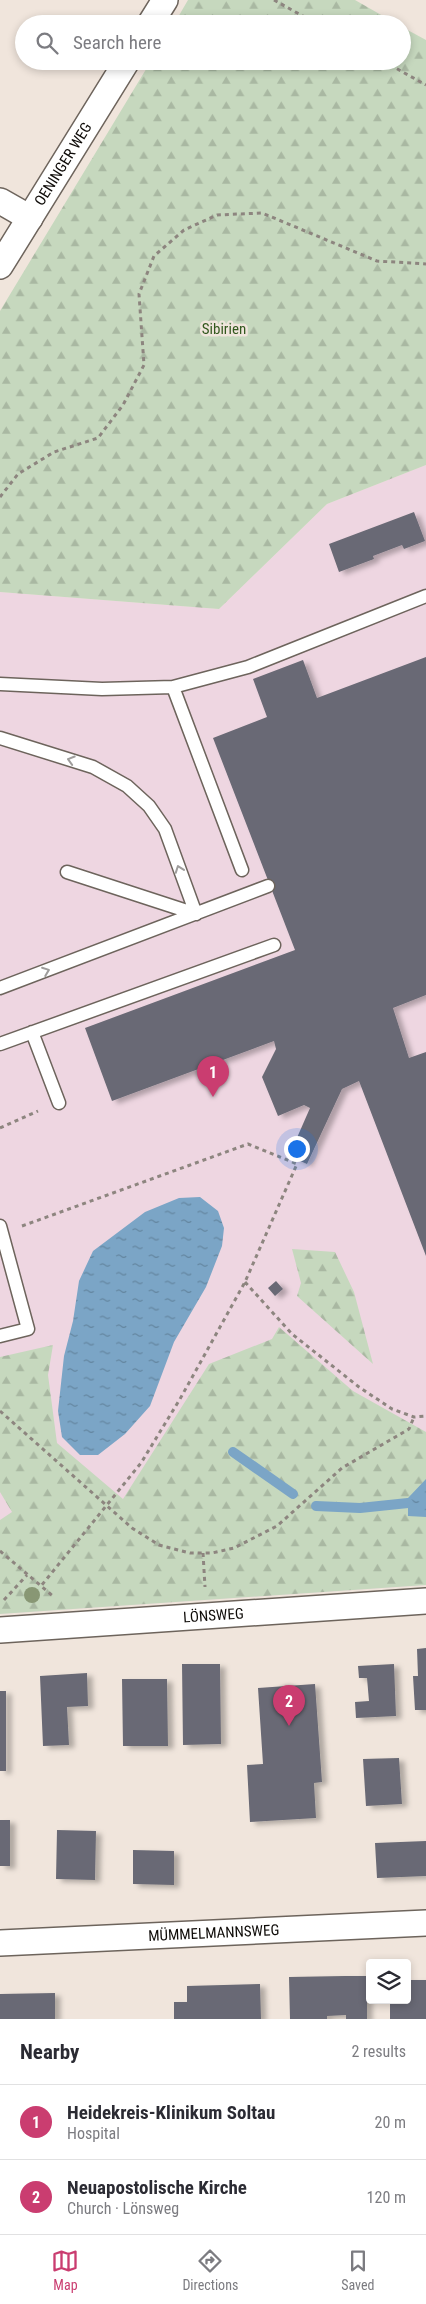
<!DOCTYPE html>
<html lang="en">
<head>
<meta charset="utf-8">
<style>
	body { margin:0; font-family:"Roboto Condensed",sans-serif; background:#f7f7f7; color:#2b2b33 }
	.controls { position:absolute; right:15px; bottom:15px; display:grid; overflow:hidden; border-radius:5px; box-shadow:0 2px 8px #0003 }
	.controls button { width:45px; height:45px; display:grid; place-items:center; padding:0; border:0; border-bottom:1px solid #e1e1e2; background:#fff; color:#2b2b33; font:25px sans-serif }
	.you { position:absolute; left:296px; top:1148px; width:18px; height:18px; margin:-12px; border:4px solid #fff; border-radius:50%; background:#1a73e8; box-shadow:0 0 0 8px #1a73e833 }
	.badge { display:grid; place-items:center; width:32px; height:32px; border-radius:50%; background:#ca3d70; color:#fff; font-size:16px; font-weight:700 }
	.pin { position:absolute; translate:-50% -41px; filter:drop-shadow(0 1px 2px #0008) }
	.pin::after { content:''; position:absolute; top:26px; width:18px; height:15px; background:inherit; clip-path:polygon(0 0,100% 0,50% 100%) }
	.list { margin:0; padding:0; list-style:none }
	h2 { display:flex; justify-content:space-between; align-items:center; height:65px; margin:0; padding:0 20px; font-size:21px }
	h2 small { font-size:16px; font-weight:400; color:#7c7c81 }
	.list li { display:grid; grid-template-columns:32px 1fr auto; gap:15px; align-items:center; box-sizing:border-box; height:75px; padding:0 20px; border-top:1px solid #e1e1e2 }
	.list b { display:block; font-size:19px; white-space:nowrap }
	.list p { margin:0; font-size:16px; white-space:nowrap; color:#7c7c81 }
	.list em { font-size:16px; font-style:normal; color:#7c7c81 }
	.icon { flex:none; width:28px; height:28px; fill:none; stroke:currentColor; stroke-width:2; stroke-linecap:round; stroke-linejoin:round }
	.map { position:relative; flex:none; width:426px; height:2019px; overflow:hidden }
	.search { position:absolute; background:#fff; box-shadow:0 2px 8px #0003; left:15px; right:15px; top:15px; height:55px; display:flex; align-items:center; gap:12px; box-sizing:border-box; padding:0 18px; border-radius:28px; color:#7c7c81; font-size:19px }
	.sheet { height:215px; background:#fff }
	nav { display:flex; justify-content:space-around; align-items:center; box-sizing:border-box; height:70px; border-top:1px solid #e1e1e2; background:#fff; font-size:14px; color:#7c7c81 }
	nav a { display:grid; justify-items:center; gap:2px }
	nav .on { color:#ca3d70 }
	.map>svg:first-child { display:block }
	.medical { fill:#eed6e1 }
	.forest { fill:url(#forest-firs) }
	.water { fill:url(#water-ripples) }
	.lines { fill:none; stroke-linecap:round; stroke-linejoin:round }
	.stream { stroke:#7ba5c6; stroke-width:10 }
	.building { fill:#696974; filter:url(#shadow) }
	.lane-casing { stroke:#6d645c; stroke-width:15 }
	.street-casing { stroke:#6d645c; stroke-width:28 }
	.path { stroke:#8d857f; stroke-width:3; stroke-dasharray:4 4; stroke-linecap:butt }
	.lane { stroke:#fff; stroke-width:12 }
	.street { stroke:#fff; stroke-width:25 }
	.tree { fill:#889774 }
	.oneway { stroke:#9f9d9c }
	.labels { text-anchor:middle; stroke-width:5; stroke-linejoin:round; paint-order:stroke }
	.street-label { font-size:15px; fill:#0e0b08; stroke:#f0e5dc }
	.park-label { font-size:15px; fill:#33581e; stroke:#f0e5dc }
</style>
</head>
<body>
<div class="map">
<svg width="426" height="2019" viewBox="0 0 426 2019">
	<defs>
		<pattern id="forest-firs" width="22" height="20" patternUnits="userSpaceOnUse" patternTransform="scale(1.25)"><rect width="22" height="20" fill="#c6d8be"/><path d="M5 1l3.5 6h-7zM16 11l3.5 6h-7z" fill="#a9b8a2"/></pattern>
		<pattern id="water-ripples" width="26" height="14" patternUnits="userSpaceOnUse" patternTransform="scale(1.25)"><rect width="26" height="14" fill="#7ba5c6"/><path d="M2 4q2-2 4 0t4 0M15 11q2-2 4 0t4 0" fill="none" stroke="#63859f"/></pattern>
		<filter id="shadow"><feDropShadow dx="5.5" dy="3" stdDeviation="2.5" flood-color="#0004"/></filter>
	</defs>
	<rect width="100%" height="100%" fill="#f0e5dc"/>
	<path class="medical" d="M426,465V1585L0,1614V592L219,609L327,504Z"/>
	<path class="forest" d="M188,0H355L397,24H174Z
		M402,27L426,40V465L327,504L219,609L0,592V311L151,61H402Z
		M292,1249L335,1252L354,1292L373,1364L297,1296L301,1283Z
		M279,1327L353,1391L426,1432V1585L0,1614V1520L12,1512L0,1492V1357L53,1345L48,1375L57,1443L123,1499L209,1364L272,1339Z"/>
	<path class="water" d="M200,1197L218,1211L224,1228L222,1246L206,1287L174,1342L150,1406L125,1434L98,1455H80L62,1437L58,1411L64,1356L73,1321L79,1281L93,1251L145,1212L179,1198Z
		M426,1479V1517L408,1516V1498Z"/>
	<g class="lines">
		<path class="stream" d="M233,1452L293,1494
			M316,1506L360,1508L408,1503"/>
	</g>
	<path class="building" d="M414,512L425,541L404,549L402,545L373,556L374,559L339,572L329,544Z
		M426,657V995L393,1008L409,1058L426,1052V1256L359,1081L342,1089L307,1164L289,1156L310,1108L304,1105L278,1116L262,1077L276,1049L274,1041L112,1101L85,1028L295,950L213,738L267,717L253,679L303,660L317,698Z
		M276,1281L283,1289L275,1296L268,1288Z
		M426,1648V1710H415L413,1676H418L417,1649Z
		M182,1664H220L221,1744L183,1745Z
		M394,1664L396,1716L356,1718L355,1702L369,1701L367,1678H359L358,1666Z
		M87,1673L88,1706L67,1707L69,1745L43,1746L40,1676Z
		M122,1679H167L168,1746H123Z
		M315,1684L322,1782L314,1783L316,1818L250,1822L247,1765L263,1764L258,1688Z
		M0,1691H6V1771H0Z
		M399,1758L402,1804L366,1806L363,1759Z
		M0,1820H10V1866H0Z
		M57,1830L96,1831L95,1880L56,1879Z
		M426,1841V1876L377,1878L375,1843Z
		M133,1850L174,1851V1885L133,1884Z
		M345,1976H367V2019H346V2015L327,2016V2019H290L289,1977Z
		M407,1980H426V2019H390V2000H407Z
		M260,1984L261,2019H174V2002H187V1986Z
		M55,1993V2019H0V1994Z"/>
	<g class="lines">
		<g class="lane-casing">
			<path id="lane" d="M0,684L102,689L173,687L248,667L426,596
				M173,687L242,870
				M0,738L93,767L127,786L149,806L165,829L196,914
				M67,872L196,914
				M0,988L268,886
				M32,1032L59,1103
				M0,1044L274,945
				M0,1226L28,1329L0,1336"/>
		</g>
		<g class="street-casing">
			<g id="street">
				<path d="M150,24L165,0"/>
				<path d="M0,201L30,218"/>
				<path id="s1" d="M0,266L127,61"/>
				<path id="s2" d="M0,1630L426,1601"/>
				<path id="s3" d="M0,1943L426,1923"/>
			</g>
		</g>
		<path class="path" d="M274,0L317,24
			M383,61L426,85
			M0,497L18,474L54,452L98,438L123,405L144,365L139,294L154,256L184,230L217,215L262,213L377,261L426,264
			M0,1128L38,1111
			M22,1226L248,1144L297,1164L245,1282L180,1399L141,1463L41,1586
			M245,1282L292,1334L359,1387L392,1409L414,1417L426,1416
			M0,1411L132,1528L159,1545L190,1553H212L234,1548L277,1526L342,1468L409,1429L414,1417
			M0,1551L54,1597
			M203,1553L205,1587
			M4,1600L27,1575"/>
		<use href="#lane" class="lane"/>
		<use href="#street" class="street"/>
	</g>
	<circle class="tree" cx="32" cy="1595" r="8"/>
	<defs><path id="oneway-chevron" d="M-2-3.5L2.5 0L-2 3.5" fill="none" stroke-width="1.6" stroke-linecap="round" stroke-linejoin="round" transform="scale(1.25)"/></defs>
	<g class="oneway">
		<use href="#oneway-chevron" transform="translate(71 760) rotate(-163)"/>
		<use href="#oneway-chevron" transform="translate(179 869) rotate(-110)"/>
		<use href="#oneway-chevron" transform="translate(46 971) rotate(-21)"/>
	</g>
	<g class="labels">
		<g class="street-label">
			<text dy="5" stroke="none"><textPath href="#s1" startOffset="120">OENINGER WEG</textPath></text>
			<text dy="5" stroke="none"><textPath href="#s2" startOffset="214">LÖNSWEG</textPath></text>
			<text dy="5" stroke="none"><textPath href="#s3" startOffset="214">MÜMMELMANNSWEG</textPath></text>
		</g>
		<g class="park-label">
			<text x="224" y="334">Sibirien</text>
		</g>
	</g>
</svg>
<div class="controls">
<button><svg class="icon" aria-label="layers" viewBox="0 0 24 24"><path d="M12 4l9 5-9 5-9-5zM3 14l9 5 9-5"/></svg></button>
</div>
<div class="you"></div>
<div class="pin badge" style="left:213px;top:1097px">1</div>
<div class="pin badge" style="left:289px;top:1726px">2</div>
<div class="search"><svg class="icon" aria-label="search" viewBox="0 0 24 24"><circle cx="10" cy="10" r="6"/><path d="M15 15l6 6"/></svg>Search here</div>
</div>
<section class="sheet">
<h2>Nearby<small>2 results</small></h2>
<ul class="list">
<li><span class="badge">1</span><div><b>Heidekreis-Klinikum Soltau</b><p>Hospital</p></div><em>20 m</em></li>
<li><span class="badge">2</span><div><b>Neuapostolische Kirche</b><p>Church · Lönsweg</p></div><em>120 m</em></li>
</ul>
</section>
<nav>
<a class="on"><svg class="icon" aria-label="map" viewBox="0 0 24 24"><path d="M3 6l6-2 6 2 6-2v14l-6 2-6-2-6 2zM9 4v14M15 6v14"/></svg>Map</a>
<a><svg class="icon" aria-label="directions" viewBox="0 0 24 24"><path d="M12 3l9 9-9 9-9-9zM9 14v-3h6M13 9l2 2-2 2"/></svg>Directions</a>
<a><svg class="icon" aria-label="saved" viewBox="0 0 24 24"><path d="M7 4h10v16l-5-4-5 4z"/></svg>Saved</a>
</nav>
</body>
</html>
